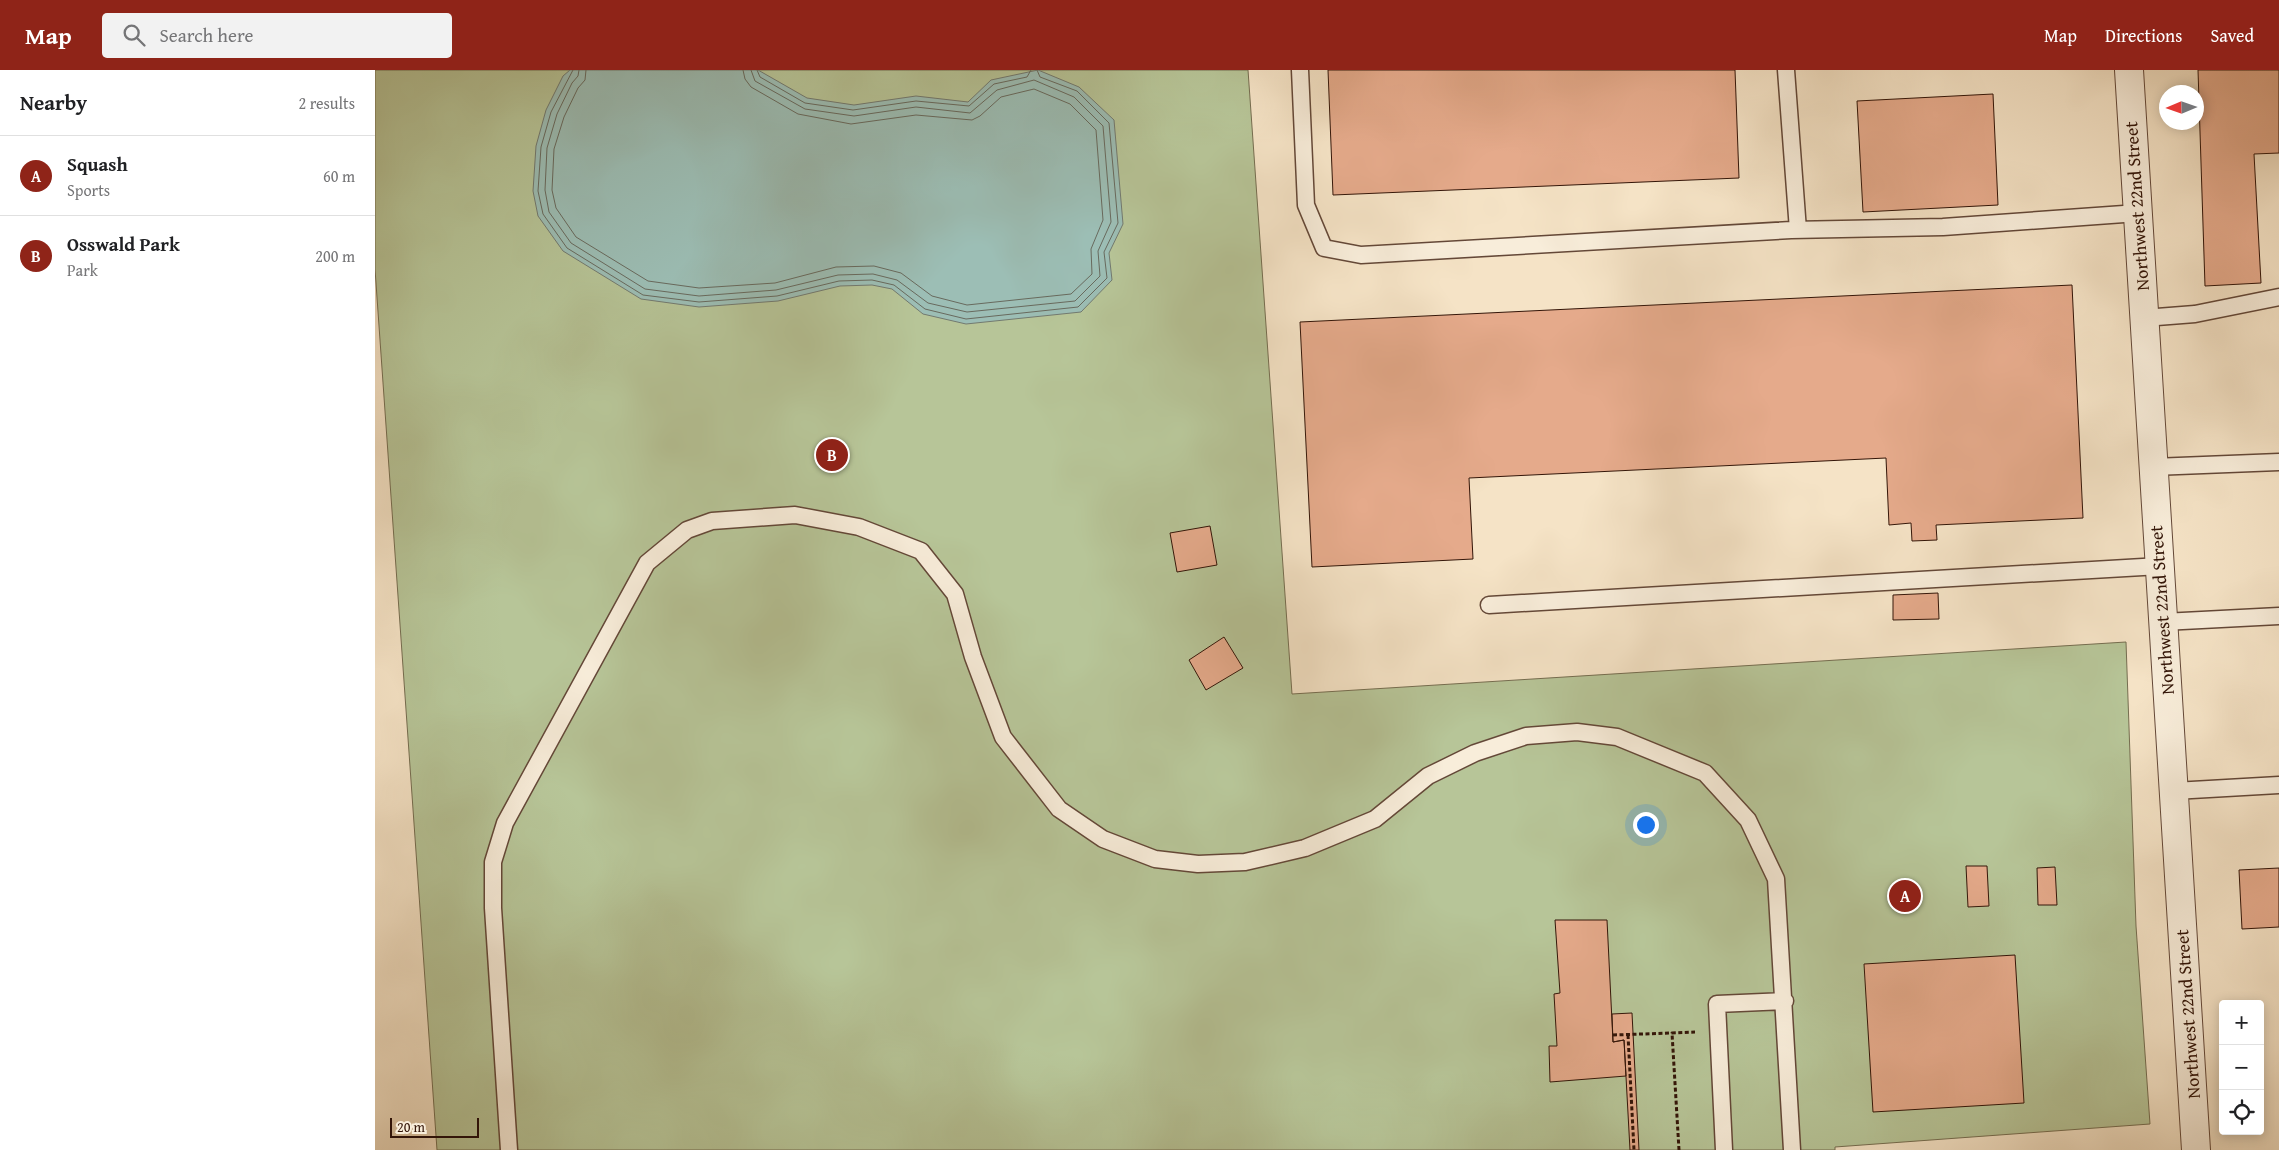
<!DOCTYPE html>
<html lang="en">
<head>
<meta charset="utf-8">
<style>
	body { margin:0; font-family:"Gentium Book Plus",serif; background:#f2f2f2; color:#202124 }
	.controls { position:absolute; right:15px; bottom:15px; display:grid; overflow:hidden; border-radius:5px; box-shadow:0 2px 12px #0003 }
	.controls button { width:45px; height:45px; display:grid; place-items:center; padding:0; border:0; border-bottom:1px solid #e0e0e0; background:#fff; color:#202124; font:25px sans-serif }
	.compass { position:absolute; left:1784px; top:15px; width:45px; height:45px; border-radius:50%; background:#fff; box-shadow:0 2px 12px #0003; rotate:268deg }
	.scale { position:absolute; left:15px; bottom:12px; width:89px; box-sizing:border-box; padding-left:5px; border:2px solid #331508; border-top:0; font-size:14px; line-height:18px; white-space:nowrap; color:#331508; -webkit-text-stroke:4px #f8edda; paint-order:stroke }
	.you { position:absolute; left:1270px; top:754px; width:18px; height:18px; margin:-12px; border:4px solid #fff; border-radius:50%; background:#1a73e8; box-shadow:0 0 0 8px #1a73e833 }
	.badge { display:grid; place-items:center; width:32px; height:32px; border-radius:50%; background:#8f2418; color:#fff; font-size:16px; font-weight:700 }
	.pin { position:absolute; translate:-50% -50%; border:2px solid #fff; box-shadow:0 1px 5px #0006 }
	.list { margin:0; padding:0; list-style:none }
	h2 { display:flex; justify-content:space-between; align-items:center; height:65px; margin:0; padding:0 20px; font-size:21px }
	h2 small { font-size:16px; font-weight:400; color:#757577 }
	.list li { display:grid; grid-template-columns:32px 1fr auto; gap:15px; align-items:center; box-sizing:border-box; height:80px; padding:0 20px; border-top:1px solid #e0e0e0 }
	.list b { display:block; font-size:19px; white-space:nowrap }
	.list p { margin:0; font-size:16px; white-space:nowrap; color:#757577 }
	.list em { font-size:16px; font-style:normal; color:#757577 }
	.icon { flex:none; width:28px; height:28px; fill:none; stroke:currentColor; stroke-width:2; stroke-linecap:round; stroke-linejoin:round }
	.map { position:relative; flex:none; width:1904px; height:1080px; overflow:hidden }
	header { display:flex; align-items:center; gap:30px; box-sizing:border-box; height:70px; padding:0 25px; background:#8f2418; color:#fff }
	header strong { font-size:24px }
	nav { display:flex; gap:28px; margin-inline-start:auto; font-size:18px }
	.search { width:350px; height:45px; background:#f2f2f2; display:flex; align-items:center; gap:12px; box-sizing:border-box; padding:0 18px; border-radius:5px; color:#757577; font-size:19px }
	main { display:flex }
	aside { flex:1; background:#fff }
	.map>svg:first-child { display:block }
	.green { fill:#b7c598; stroke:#756d50 }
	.water { fill:#9cbeb5; stroke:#727a70 }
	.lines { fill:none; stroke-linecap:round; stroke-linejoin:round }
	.shore { stroke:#686a5e; stroke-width:1 }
	.building { fill:#e5aa8b; stroke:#331508 }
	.service-casing { stroke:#644838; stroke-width:19 }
	.minor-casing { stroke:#644838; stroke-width:30 }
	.path { stroke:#331508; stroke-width:3; stroke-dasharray:4 2.5; stroke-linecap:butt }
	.service { stroke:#f8edda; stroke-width:16 }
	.minor { stroke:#f8edda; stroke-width:28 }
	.labels { text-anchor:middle; stroke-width:4.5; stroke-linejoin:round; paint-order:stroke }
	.street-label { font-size:18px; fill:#331508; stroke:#f8edda }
</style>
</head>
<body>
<header>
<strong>Map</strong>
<div class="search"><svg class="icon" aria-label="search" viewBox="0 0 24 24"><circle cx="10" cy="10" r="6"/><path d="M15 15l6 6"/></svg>Search here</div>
<nav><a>Map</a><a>Directions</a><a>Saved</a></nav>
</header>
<main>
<aside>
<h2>Nearby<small>2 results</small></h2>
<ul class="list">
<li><span class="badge">A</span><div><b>Squash</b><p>Sports</p></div><em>60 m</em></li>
<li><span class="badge">B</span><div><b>Osswald Park</b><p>Park</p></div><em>200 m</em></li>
</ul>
</aside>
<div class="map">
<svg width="1904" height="1080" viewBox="0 0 1904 1080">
	<rect width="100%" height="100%" fill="#f5e3c6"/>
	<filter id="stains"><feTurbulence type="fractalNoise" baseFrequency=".004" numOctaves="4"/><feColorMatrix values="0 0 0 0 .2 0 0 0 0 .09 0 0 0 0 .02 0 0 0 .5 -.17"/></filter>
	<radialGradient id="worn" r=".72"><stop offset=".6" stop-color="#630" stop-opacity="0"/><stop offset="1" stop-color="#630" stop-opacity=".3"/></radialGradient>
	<path class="green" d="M0,0H873L917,624L1751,572L1761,856L1775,1054L1460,1077V1080H62L0,199Z"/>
	<path class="water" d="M195,0H383L432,28L479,35L541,26L593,32L616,10L663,0L704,17L739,50L748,154L734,183L737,210L706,242L591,254L548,244L517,219L497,215L465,216L403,231L324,237L266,229L188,181L163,146L158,121L161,76L171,40L188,6Z"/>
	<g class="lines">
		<path class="shore" d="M198,0L176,42L166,77L163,121L168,144L192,178L268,225L324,232L402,226L464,211L497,210L519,215L550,239L591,249L703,237L732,208L729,182L743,153L734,53L702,21L665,7L662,0
			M204,0L203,6L197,13L182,44L172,78L170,120L174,142L196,173L270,219L324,226L401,220L463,205L498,204L522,210L553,233L592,242L700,231L725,206L723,181L736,152L728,56L699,27L659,10L622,20L595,43L541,37L479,46L430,39L380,11L376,0
			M211,0L210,10L203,18L189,47L179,79L177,120L181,138L201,167L273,211L324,218L400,213L461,197L499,196L526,203L557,226L592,235L696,224L717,204L716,179L728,150L721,60L695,34L659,19L626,27L605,46L597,50L541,45L476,54L423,44L376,17L370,9L368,0
			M382,0L385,7L430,33L478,40L541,31L594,36L619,14L652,7L656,0"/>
	</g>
	<path class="building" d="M953,0H1360L1364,108L958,125Z
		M1823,0H1904V83L1879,84L1886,213L1830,216Z
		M1618,24L1623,135L1488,142L1482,31Z
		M1697,215L1708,448L1561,455L1562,470L1537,471L1536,453L1514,455L1511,388L1094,408L1098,489L937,497L925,252Z
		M835,456L842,495L802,502L795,463Z
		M1563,523L1564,549L1518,550V525Z
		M849,567L868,598L831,620L814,590Z
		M1591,796H1612L1614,836L1593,837Z
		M1680,797L1682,835H1663L1662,798Z
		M1904,798V857L1867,859L1864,800Z
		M1180,850H1232L1238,972L1249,970L1251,1006L1175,1012L1174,976H1182L1179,924L1185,923Z
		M1640,885L1649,1033L1498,1042L1489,894Z
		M1257,943L1264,1080H1255L1249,970L1238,972L1237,944Z"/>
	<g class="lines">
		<g class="service-casing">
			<path id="service" d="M925,0L931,135L949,178L986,185L1416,160L1568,157L1763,143
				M1411,0L1423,160
				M1769,248L1820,244L1904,227
				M1778,397L1904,392
				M1114,535L1785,496
				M1788,552L1904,546
				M1799,721L1904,715
				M134,1080L118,838V792L130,753L272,493L312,460L337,451L420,445L484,457L546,481L580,524L598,587L628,667L684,739L728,769L780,789L823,794L870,792L930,778L1000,749L1053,706L1100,683L1151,666L1202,662L1242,667L1330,703L1373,750L1401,809L1417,1080
				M1349,1080L1342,934L1410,931"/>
		</g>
		<g class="minor-casing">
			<path id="minor" d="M1754,0L1821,1080"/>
		</g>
		<path class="path" d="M1238,965L1297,963
			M1253,965L1259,1080
			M1304,1080L1297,963L1320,962"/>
		<use href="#service" class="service"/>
		<use href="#minor" class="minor"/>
	</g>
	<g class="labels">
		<g class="street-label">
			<text transform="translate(1762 136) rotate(-94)" y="6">Northwest 22nd Street</text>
			<text transform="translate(1787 540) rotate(-94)" y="6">Northwest 22nd Street</text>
			<text transform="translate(1813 944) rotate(-94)" y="6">Northwest 22nd Street</text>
		</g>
	</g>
	<rect width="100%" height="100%" filter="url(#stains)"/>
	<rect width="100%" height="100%" fill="url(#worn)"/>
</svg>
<div class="controls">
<button>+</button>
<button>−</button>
<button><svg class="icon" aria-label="locate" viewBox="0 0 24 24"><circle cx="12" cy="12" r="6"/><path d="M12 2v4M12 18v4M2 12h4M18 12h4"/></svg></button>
</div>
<svg class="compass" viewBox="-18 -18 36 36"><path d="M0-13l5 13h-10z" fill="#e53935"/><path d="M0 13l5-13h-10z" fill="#757577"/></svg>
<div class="scale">20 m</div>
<div class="you"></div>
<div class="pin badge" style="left:1530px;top:826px">A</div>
<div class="pin badge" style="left:457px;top:385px">B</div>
</div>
</main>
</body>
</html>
